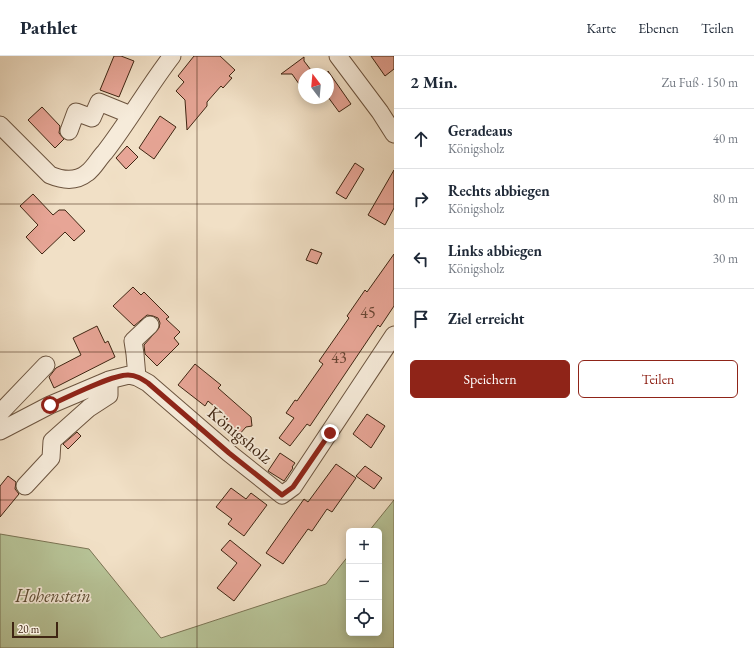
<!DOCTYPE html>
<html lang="de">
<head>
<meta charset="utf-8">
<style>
	body { margin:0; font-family:"EB Garamond",serif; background:#f2f2f3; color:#1f2937 }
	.controls { position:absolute; right:12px; bottom:12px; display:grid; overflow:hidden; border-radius:6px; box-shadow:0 2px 10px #0003 }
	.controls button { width:36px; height:36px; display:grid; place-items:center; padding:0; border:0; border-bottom:1px solid #e0e1e3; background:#fff; color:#1f2937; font:20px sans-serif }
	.compass { position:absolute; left:298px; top:12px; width:36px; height:36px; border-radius:50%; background:#fff; box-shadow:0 2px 10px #0003; rotate:344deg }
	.scale { position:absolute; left:12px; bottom:10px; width:46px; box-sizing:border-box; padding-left:4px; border:2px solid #3f2512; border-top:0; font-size:11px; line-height:14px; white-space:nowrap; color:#3f2512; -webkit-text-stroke:3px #f6ebda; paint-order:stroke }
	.stop { position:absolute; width:12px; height:12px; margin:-9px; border:3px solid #8f2418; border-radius:50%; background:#fff }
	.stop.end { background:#8f2418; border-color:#fff; box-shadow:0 1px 4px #0008 }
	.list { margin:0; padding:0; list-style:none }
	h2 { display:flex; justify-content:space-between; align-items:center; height:52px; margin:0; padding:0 16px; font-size:17px }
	h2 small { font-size:13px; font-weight:400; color:#747a83 }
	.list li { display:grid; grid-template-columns:26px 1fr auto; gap:12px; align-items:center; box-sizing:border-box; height:60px; padding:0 16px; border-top:1px solid #e0e1e3 }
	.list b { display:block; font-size:15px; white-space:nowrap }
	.list p { margin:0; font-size:13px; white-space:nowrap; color:#747a83 }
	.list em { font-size:13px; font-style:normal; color:#747a83 }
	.actions { display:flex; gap:8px; padding:12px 16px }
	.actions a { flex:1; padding:9px 0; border:1px solid #8f2418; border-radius:6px; text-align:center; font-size:14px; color:#8f2418 }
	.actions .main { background:#8f2418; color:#fff }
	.icon { flex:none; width:22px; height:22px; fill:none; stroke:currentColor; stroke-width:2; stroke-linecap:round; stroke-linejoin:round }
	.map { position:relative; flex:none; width:394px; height:592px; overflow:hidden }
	header { display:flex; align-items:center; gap:24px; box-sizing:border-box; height:56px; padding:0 20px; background:#fff; border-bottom:1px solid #e0e1e3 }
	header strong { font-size:19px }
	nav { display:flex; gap:22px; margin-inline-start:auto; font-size:14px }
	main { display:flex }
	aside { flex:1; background:#fff }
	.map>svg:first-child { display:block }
	.green { fill:#b7c397; stroke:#7b7454 }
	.building { fill:#e7a596; stroke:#3f2512 }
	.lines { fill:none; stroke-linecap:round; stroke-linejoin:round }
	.minor-casing { stroke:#6c543f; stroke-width:19 }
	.minor { stroke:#f6ebda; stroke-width:17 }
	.route { stroke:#8f2418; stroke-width:5 }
	.grid { fill:none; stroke:#3f2512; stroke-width:1; stroke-opacity:0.55 }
	.labels { text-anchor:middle; stroke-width:3.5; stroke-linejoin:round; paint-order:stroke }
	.number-label { font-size:16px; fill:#694533 }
	.street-label { font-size:18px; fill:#3f2512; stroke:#f6ebda }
	.park-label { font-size:18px; font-style:italic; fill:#5d4c33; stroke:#f6ebda }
</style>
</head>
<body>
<header>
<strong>Pathlet</strong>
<nav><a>Karte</a><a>Ebenen</a><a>Teilen</a></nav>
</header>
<main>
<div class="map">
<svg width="394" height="592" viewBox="0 0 394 592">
	<rect width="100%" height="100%" fill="#f1e0c6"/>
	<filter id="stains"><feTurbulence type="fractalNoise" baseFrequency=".005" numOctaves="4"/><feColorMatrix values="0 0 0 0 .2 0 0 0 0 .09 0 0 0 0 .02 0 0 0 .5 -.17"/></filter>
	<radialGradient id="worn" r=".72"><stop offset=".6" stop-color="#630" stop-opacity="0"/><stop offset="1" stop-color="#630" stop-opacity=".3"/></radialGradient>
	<path class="green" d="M394,444V592H0V478L89,493L161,582L326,528L349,499V577H379V475H369Z"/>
	<path class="building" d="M114,0H121L134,5L119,41L100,34Z
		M194,0H220L235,14L229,20L232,22L223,32L221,30L207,46V50L187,74L185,44L176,35L184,26L178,20Z
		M371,0H394V13L385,20Z
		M304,1V5L314,18H304V35L292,18H281Z
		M328,15L351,48L339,56L328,41Z
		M42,51L60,70L59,77L64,83L55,92L28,64Z
		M160,60L176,71L154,103L139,92Z
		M127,90L138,101L126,113L116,102Z
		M355,107L364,113L346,143L336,137Z
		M394,114V152L385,169L368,159Z
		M33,138L53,159L59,154H65L85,175L74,185L65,176L42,198L26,181L38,169L20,150Z
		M311,193L322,197L317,208L306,204Z
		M394,198V250L380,271L378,269L310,370L307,368L290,390L279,382L294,362L286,357L295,344L297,345L323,308L319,305L349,262L347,260L365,234L367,236Z
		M133,231L141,239L144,236L169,261L166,263L180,276L174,282L179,288L157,310L145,298L144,289L159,272L160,267L158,262L153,260L147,259L134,270L113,250Z
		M97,270L105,287L108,285L115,301L54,332L49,321L56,312L81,299L73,282Z
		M195,308L221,329L218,332L251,361L252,370L246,371L238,380L223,367L228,362L208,345L205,350L178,329Z
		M367,358L385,370L371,392L353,378Z
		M77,376L81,380L68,393L63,388Z
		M280,397L295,407L292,411L293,412L284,425L268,415Z
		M336,408L356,422L332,456L327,453L312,475L308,473L283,508L266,497L304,443L308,446Z
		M365,410L382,422L374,433L356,420Z
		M8,420L16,426L15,433L19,438L0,461V430Z
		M231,432L246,443L251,437L267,449L244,480L228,468L232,463L216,451Z
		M230,484L261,509L234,545L217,532L237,507L221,494Z"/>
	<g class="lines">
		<g class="minor-casing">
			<path id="minor" d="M338,0L380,56L394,78
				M0,69L50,119C62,124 76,126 87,117C94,112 99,102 105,96C129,65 148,31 172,0
				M69,75L76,56L92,62L99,46L131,59
				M137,321L135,298L133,285L150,269
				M0,357L46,309
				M0,375L50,349L109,324L129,319L137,321L148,327L229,397L282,439L293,431L394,279
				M25,430L51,402L52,385L89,352L109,339V324"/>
		</g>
		<use href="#minor" class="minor"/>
	</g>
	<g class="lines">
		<path class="route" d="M50,349C68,341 111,319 128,319C136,319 142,323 148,327L229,397L282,439L293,431L330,377"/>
	</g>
	<path class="grid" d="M197,0V592M0,148H394M0,296H394M0,444H394"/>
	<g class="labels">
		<g class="number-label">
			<text x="368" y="262">45</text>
			<text x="339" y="307">43</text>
		</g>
		<g class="street-label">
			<text transform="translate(240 379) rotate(40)" y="6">Königsholz</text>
		</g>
		<g class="park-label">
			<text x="53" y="546">Hohenstein</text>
		</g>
	</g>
	<rect width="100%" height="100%" filter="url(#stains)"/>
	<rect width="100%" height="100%" fill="url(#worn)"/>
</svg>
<div class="controls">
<button>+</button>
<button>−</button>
<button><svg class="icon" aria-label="locate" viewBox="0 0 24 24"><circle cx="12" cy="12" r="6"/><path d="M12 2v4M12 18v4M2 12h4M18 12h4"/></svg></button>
</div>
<svg class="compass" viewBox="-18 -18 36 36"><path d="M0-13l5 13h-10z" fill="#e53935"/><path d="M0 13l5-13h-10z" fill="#747a83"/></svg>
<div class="scale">20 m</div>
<div class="stop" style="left:50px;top:349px"></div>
<div class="stop end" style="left:330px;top:377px"></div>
</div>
<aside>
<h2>2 Min.<small>Zu Fuß · 150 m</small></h2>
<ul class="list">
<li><svg class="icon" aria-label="ahead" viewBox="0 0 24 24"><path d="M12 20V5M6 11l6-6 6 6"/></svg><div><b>Geradeaus</b><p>Königsholz</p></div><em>40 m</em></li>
<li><svg class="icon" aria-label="right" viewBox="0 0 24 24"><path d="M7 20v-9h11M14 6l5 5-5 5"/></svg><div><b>Rechts abbiegen</b><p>Königsholz</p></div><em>80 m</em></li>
<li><svg class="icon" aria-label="left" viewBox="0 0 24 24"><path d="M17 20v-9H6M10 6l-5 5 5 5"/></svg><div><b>Links abbiegen</b><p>Königsholz</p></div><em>30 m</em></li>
<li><svg class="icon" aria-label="arrive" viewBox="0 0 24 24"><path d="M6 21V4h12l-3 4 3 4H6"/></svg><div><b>Ziel erreicht</b></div></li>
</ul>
<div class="actions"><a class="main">Speichern</a><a>Teilen</a></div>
</aside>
</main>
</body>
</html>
